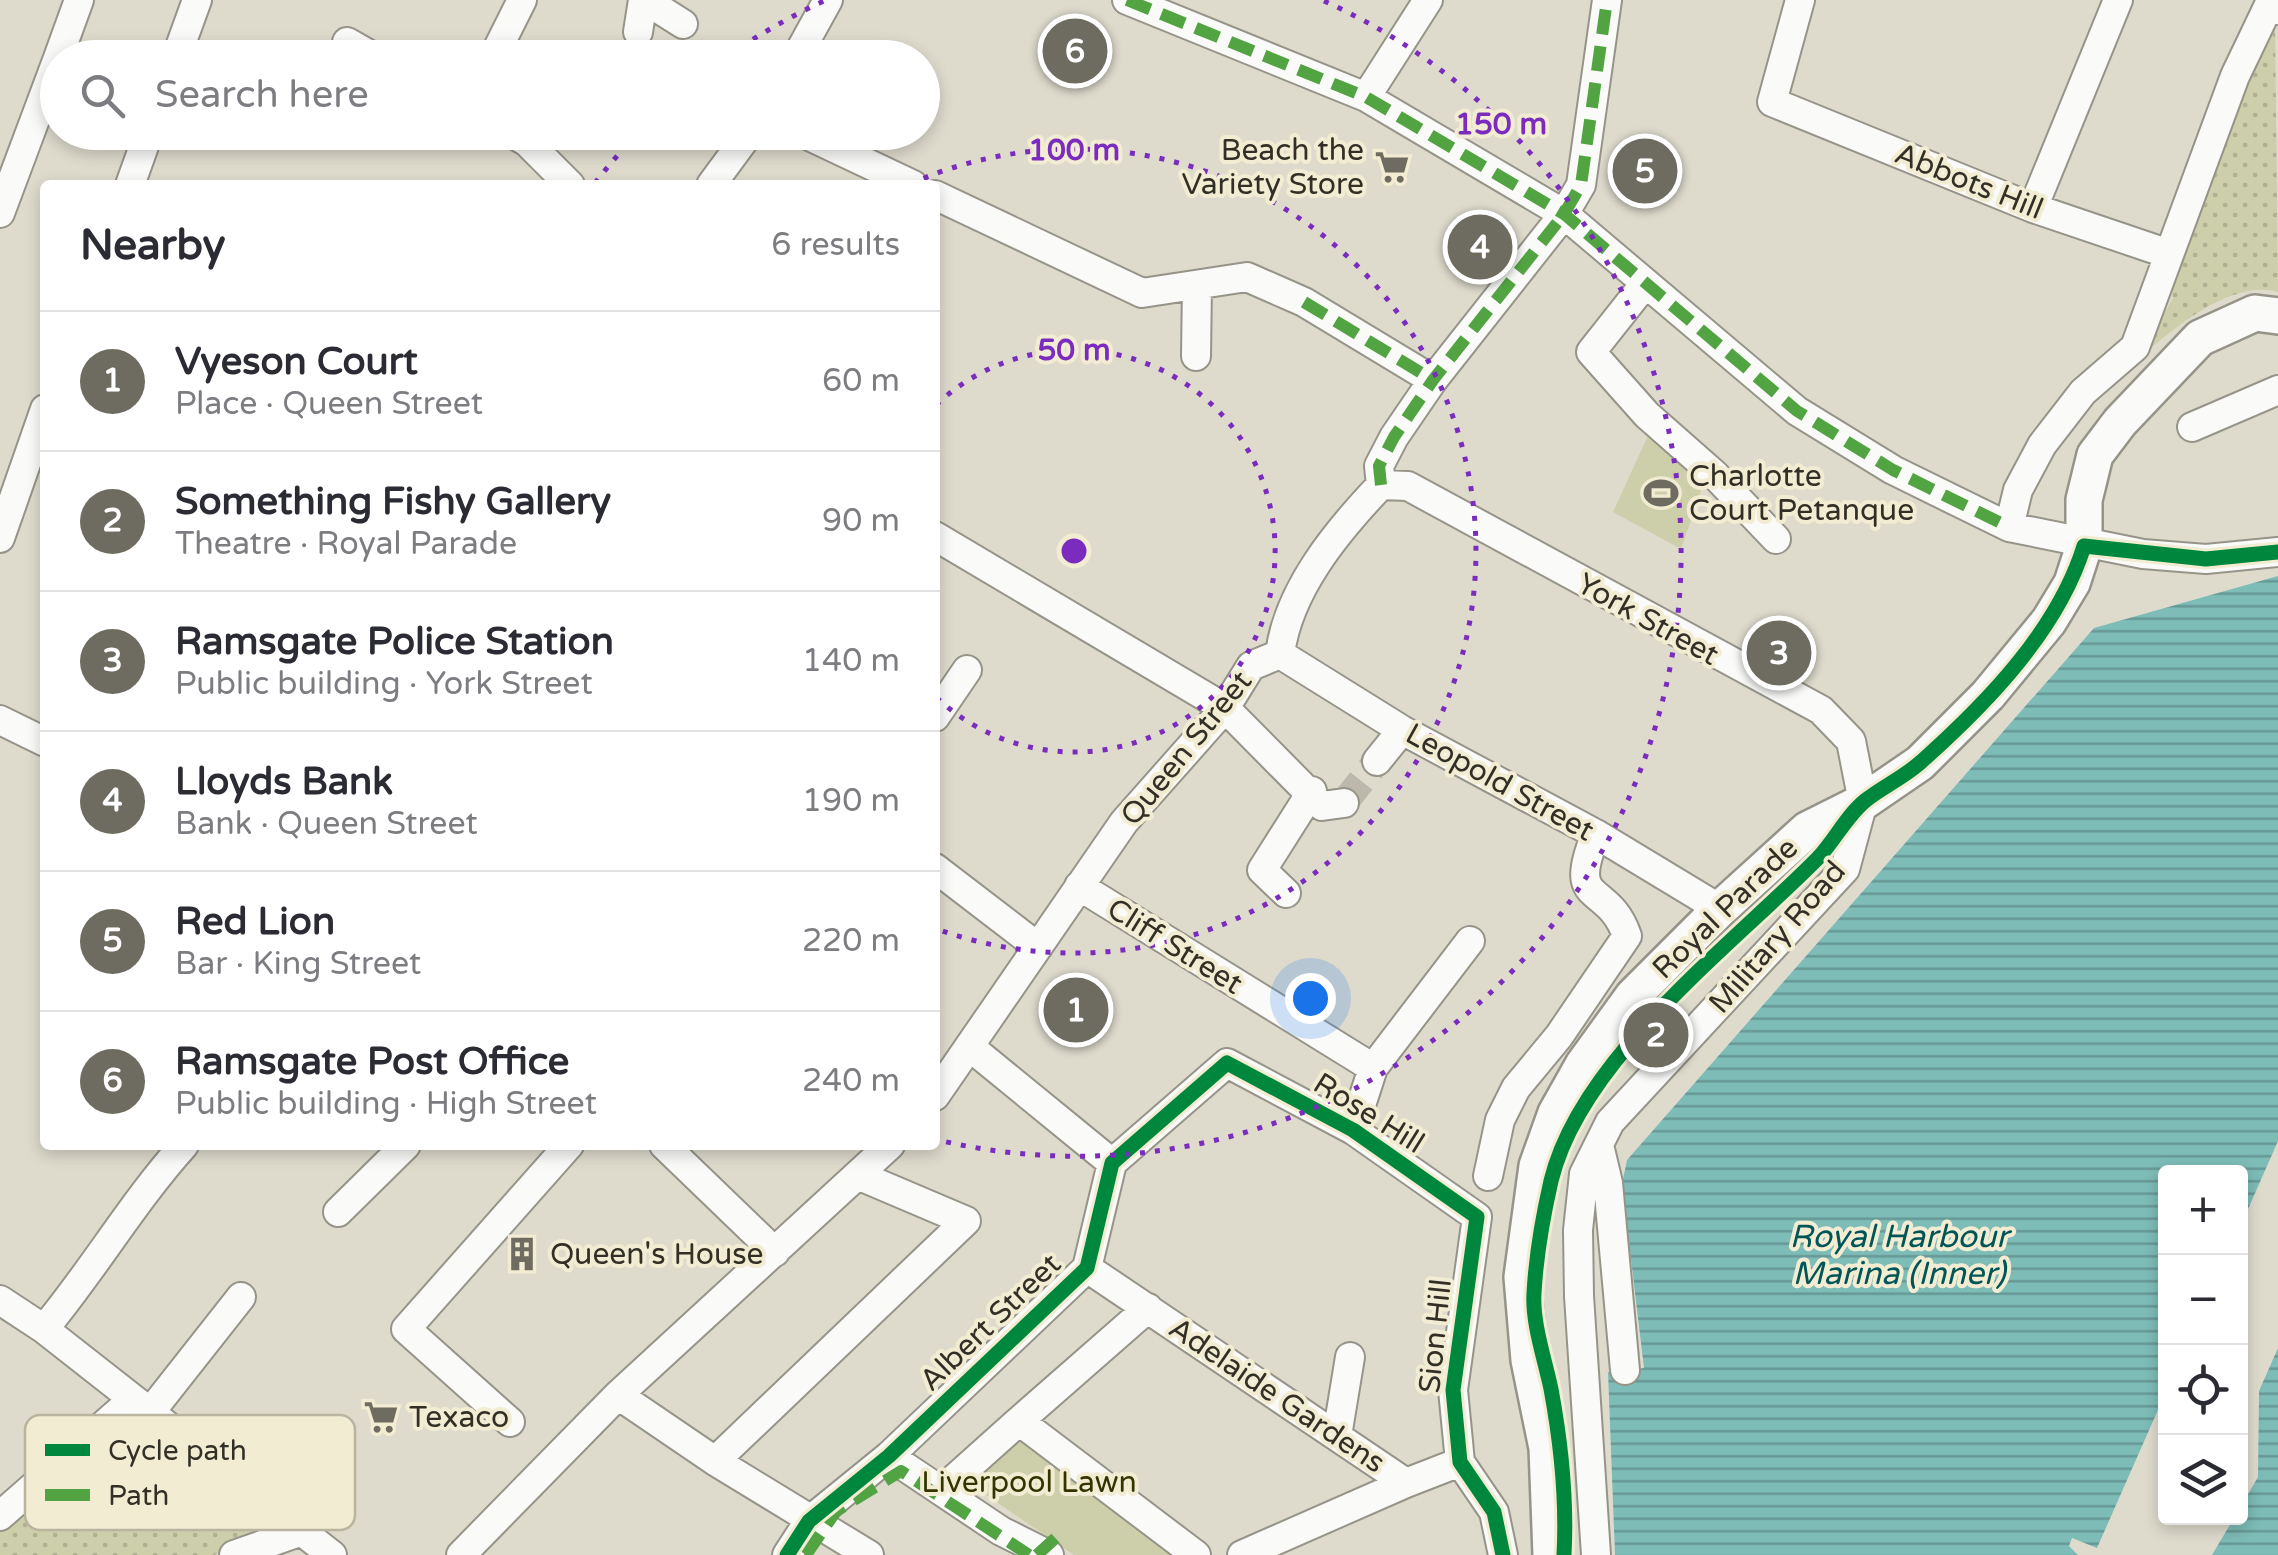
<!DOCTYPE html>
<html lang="en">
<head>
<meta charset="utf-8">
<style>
	body { margin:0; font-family:"Varela Round",sans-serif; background:#f2f2f3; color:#2b2b33 }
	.controls { position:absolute; right:30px; bottom:30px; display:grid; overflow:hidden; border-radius:10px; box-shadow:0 5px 15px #0003 }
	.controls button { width:90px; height:90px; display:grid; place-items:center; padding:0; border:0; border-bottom:2px solid #e1e1e2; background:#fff; color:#2b2b33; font:50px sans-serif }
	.you { position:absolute; left:1310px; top:998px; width:35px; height:35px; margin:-25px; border:8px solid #fff; border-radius:50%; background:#1a73e8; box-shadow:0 0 0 15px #1a73e833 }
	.badge { display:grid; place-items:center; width:65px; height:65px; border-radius:50%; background:#6e6c60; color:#fff; font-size:32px; font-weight:700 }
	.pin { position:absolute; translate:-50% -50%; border:5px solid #fff; box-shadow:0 2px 10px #0006 }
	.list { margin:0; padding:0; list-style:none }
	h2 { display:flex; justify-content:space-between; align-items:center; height:130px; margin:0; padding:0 40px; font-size:42px }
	h2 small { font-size:32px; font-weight:400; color:#7c7c81 }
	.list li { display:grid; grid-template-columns:65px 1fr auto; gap:30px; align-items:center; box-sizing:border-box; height:140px; padding:0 40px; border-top:2px solid #e1e1e2 }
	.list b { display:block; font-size:38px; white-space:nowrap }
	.list p { margin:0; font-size:32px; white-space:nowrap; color:#7c7c81 }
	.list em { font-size:32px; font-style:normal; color:#7c7c81 }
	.icon { flex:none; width:55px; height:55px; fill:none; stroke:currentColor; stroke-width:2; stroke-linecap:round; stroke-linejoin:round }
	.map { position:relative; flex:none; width:2278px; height:1555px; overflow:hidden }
	.search { position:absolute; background:#fff; box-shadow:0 5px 15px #0003; left:40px; top:40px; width:900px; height:110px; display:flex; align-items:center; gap:25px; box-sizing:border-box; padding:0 35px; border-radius:55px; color:#7c7c81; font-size:38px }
	.panel { position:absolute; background:#fff; box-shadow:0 5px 15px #0003; left:40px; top:180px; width:900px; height:970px; border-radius:10px }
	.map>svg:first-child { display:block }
	.grass { fill:url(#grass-dots) }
	.garden { fill:#cdceaa }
	.water { fill:url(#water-rules) }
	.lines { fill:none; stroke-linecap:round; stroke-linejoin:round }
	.minor-tunnel { stroke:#bcb9ac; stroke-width:28; stroke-dasharray:28 14; stroke-linecap:butt }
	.minor-casing { stroke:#969489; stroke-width:32 }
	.major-casing { stroke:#969489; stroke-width:40 }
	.minor { stroke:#fafaf8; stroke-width:28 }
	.major { stroke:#fafaf8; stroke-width:35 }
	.quiet { stroke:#52a442; stroke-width:12; stroke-dasharray:25 12; stroke-linecap:butt }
	.cycleway-casing { stroke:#f2ecd3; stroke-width:21 }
	.cycleway { stroke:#00873e; stroke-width:15 }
	.ring { fill:none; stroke:#7b2cbf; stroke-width:5; stroke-dasharray:5 10 }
	.labels { text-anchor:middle; stroke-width:8; stroke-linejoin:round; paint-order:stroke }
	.poi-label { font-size:30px; fill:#323026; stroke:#f2ecd3; text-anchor:start }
	.street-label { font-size:30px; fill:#323026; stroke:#f2ecd3 }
	.park-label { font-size:30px; fill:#333500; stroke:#f2ecd3 }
	.water-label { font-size:32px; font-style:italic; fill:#005556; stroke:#f2ecd3 }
	.key { fill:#f2ecd3; stroke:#b8b49f; stroke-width:2.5 }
	.key-label { font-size:28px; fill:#323026 }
	.centre { fill:#7b2cbf; stroke:#f2ecd3; stroke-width:5 }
	.ring-label { font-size:30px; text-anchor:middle; font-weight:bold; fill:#7b2cbf; stroke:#f2ecd3; stroke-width:8; stroke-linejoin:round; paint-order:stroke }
</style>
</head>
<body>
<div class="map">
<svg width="2278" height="1555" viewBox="0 0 2278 1555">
	<defs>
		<pattern id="grass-dots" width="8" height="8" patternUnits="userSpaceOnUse" patternTransform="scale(2.5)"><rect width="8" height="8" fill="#cdceaa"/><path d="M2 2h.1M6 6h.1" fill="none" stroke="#b0b192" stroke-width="1.8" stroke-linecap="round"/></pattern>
		<pattern id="water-rules" width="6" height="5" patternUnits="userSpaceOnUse" patternTransform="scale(2.5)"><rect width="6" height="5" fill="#7dbcb7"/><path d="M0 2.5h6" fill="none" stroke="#679995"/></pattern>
	</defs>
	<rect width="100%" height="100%" fill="#dedbcd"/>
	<path class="grass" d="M2275,17L2278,292C2231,278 2168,332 2136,362L2173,298C2159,245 2250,74 2275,17Z
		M129,1418L265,1532L214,1555H0V1531Z"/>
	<path class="garden" d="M1652,427L1707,473L1681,549L1613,512Z
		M1017,1430L1184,1555H1074L964,1480Z"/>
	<path class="water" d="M2278,576V1141L2241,1225L2240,1172H2166L2165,1394L2097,1548L2072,1538L2069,1546L2078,1555H1615L1608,1372L1644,1368L1622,1184L1627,1160L2094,628Z
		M2278,1348V1555H2212L2234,1518H2240L2241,1506L2258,1477L2259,1391Z"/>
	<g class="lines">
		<path class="minor-tunnel" d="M1344,803L1377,761"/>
		<g class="minor-casing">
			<path id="minor" d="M645,0L683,24
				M1127,0L1366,97L1564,214L1797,411L1893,470L2009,527L2143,554L2206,559L2278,552
				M1800,0L1772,102L2033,208L2169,254
				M638,32L643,0
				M347,42L375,58
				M58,58L79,0
				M176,58L197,0
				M493,58L522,0
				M796,58L828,0
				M1366,97L1428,0
				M510,132L527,142L570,185
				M801,132L913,185
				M130,185L149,132
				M711,185L750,132
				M935,195L1142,293L1247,277L1304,302L1433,380
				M2033,208L2118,0
				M0,213L58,58
				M1644,285L1591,352L1647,415L1714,474L1776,539
				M1196,356L1197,285
				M2192,427L2278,390
				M1381,485L1408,486L1821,710L1851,741L1863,802L1845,869L1610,1122L1584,1174L1578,1230L1579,1296L1596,1555
				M1381,485L1379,466L1394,437L1433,380L1564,214L1581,185L1607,0
				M2009,527L2018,490L2042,445L2083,392L2135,347L2235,76L2268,7L2278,10
				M935,536L1225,708L1322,806L1344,803
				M0,538L45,409
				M1280,654L1402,730L1596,834L1720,909
				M1280,654C1288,590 1337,531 1381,485
				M935,717L967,670
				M0,720L45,742
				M1377,761L1402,730
				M935,868L1038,947
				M1079,886L1373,1068
				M1286,893L1262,870L1312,791
				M970,1047L1112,1163
				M935,1096L1124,822L1225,708L1251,666L1280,654
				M1353,1130L1373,1068L1470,941
				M664,1145L775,1252
				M1599,1145L1608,1183L1625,1370
				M1488,1176L1500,1120L1516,1088L1559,1036L1627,936C1608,880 1565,909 1596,834
				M338,1212L406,1145
				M1087,1268L1406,1483L1460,1462
				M0,1300L44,1329L332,1555
				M44,1329C94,1269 132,1203 184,1145
				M618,1395L715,1461L869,1555
				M148,1415L241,1297
				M1019,1421L1148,1308
				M510,1422L406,1329L569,1145
				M1337,1436L1350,1357
				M889,1456L1001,1531L1049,1555
				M715,1461L966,1221L860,1176
				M942,1490L1019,1421L1196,1555
				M0,1516L131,1401
				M234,1555L302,1531
				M461,1555L618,1395L890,1145
				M787,1555L809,1521L889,1456L1087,1268L1112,1163L1227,1063L1353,1130L1477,1217L1453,1390L1460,1462L1494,1512L1503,1555
				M1242,1555L1406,1483"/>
		</g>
		<g class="major-casing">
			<path id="major" d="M1551,1555L1547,1448L1529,1360L1522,1277L1537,1166L1556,1113L1583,1065L1633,996L1720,909L1807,830L1863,802L1920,763L1988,695L2049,621L2072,583L2084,546V500L2095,455L2120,422L2200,338L2255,313L2278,316"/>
		</g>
		<use href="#minor" class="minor"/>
		<use href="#major" class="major"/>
		<path class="quiet" d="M1127,0L1366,97L1564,214L1797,411L1893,470L2009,527
			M1304,302L1433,380
			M1381,485L1379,466L1394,437L1433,380L1564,214L1581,185L1607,0
			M806,1555L836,1511L901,1471L1029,1555
			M1037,1555L1062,1532"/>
		<g class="cycleway-casing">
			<path id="cycleway" d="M787,1555L809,1521L889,1456L1087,1268L1112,1163L1227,1063L1353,1130L1477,1217L1453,1390L1460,1462L1494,1512L1503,1555
				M1564,1555C1567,1500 1561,1443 1551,1389C1545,1360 1532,1323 1534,1293C1536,1257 1543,1216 1551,1181C1580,1059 1732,945 1818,858C1835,840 1847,815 1866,800C1884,786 1906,776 1922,761C1987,703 2058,630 2084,546L2206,559L2278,552"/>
		</g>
		<use href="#cycleway" class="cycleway"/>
	</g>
	<g class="ring">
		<path d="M936 405A201 201 0 1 1 936 697"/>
		<path d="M910 184A402 402 0 1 1 937 929"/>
		<path d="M595 183A604 604 0 0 1 636 135M728 56A604 604 0 0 1 824 1M1324 1A604 604 0 0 1 938 1140"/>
	</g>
	<defs>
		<g id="supermarket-bare" transform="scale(2.7)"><path d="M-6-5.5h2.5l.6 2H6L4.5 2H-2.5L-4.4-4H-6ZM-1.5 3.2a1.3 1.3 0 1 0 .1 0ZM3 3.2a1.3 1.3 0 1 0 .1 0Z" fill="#6e6c60" stroke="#f2ecd3" stroke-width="2.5" paint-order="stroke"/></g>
		<g id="stadium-bare" transform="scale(2.7)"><path d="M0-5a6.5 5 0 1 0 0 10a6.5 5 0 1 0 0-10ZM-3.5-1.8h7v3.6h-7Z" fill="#6e6c60" stroke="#f2ecd3" stroke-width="2.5" paint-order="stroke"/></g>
		<g id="building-bare" transform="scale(2.7)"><path d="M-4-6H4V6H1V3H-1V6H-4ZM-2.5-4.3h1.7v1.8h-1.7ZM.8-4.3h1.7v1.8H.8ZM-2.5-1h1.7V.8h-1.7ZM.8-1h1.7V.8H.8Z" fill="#6e6c60" stroke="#f2ecd3" stroke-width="2.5" paint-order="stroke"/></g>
	</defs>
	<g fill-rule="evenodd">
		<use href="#supermarket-bare" x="1392" y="167"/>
		<use href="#stadium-bare" x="1661" y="493"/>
		<use href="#building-bare" x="522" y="1254"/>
		<use href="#supermarket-bare" x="381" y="1417"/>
	</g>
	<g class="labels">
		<g class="poi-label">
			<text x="1364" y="160" text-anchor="end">Beach the<tspan x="1364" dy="34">Variety Store</tspan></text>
			<text x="1689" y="486">Charlotte<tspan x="1689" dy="34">Court Petanque</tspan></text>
			<text x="550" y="1264">Queen's House</text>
			<text x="409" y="1427">Texaco</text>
		</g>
		<g class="street-label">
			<text transform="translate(1969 181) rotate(22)" y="10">Abbots Hill</text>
			<text transform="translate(1648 619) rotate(29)" y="10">York Street</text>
			<text transform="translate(1186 748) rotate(-51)" y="10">Queen Street</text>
			<text transform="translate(1500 782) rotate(29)" y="10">Leopold Street</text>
			<text transform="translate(1725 908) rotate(-44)" y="10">Royal Parade</text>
			<text transform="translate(1777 937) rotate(-49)" y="10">Military Road</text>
			<text transform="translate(1175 946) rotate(32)" y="10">Cliff Street</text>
			<text transform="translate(1369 1113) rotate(32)" y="10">Rose Hill</text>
			<text transform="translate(990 1322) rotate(-44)" y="10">Albert Street</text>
			<text transform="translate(1435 1336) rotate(-84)" y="10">Sion Hill</text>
			<text transform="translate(1277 1395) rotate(34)" y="10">Adelaide Gardens</text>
		</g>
		<g class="park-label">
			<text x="1029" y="1492">Liverpool Lawn</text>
		</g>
		<g class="water-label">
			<text x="1899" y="1247">Royal Harbour<tspan x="1899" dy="37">Marina (Inner)</tspan></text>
		</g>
	</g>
	<rect x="25" y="1415" width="330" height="115" rx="15" class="key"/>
	<rect x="45" y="1444" width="45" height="12" fill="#00873e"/>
	<rect x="45" y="1489" width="45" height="12" fill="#52a442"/>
	<g class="key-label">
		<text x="108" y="1460">Cycle path</text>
		<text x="108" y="1505">Path</text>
	</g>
	<circle cx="1074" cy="551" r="15" class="centre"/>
	<g class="ring-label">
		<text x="1501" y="134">150 m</text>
		<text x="1074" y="160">100 m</text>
		<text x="1074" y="360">50 m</text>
	</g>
</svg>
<div class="controls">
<button>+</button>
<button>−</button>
<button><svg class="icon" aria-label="locate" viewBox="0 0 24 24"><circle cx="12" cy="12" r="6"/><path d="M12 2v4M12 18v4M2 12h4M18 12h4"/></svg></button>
<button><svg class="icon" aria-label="layers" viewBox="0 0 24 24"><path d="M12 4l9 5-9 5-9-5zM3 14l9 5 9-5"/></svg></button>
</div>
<div class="you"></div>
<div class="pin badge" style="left:1076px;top:1010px">1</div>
<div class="pin badge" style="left:1656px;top:1035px">2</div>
<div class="pin badge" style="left:1779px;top:653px">3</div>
<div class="pin badge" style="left:1480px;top:247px">4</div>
<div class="pin badge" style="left:1645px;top:171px">5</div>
<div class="pin badge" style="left:1075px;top:51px">6</div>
<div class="search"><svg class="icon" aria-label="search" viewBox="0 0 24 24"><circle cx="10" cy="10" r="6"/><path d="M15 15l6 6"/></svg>Search here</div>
<section class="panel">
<h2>Nearby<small>6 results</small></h2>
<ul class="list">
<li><span class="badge">1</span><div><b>Vyeson Court</b><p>Place · Queen Street</p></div><em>60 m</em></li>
<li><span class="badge">2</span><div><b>Something Fishy Gallery</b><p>Theatre · Royal Parade</p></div><em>90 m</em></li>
<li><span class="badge">3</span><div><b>Ramsgate Police Station</b><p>Public building · York Street</p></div><em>140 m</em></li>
<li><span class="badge">4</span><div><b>Lloyds Bank</b><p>Bank · Queen Street</p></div><em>190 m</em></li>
<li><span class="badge">5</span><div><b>Red Lion</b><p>Bar · King Street</p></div><em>220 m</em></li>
<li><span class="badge">6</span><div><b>Ramsgate Post Office</b><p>Public building · High Street</p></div><em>240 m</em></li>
</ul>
</section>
</div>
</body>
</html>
